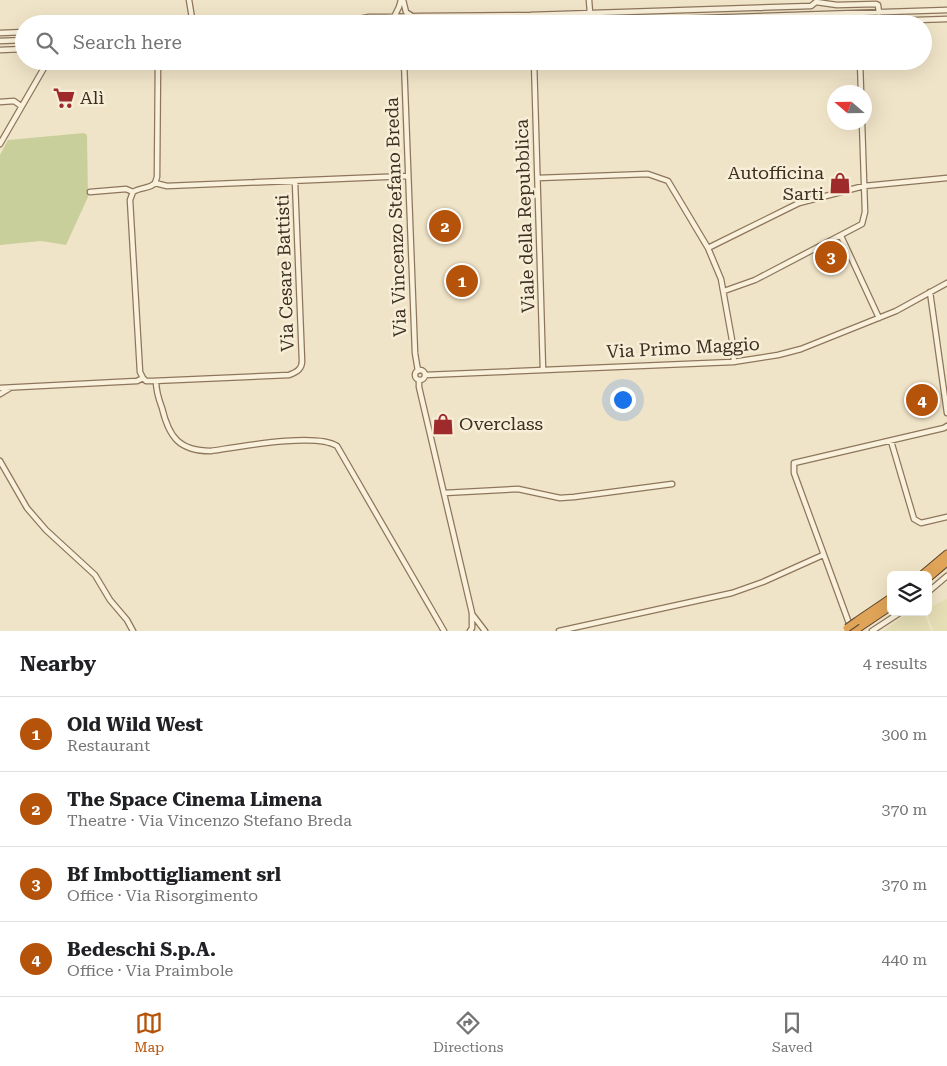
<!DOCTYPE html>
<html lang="en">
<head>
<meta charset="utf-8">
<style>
	body { margin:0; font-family:"Roboto Serif",serif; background:#f2f2f2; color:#202124 }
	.controls { position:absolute; right:15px; bottom:15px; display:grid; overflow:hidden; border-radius:8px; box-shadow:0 5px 20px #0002 }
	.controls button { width:45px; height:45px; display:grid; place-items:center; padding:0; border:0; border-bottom:1px solid #e0e0e0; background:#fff; color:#202124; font:25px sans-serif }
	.compass { position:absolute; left:827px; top:85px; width:45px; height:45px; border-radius:50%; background:#fff; box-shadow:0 5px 20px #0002; rotate:290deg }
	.you { position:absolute; left:622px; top:399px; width:18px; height:18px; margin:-12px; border:4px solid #fff; border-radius:50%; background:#1a73e8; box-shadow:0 0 0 8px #1a73e833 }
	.badge { display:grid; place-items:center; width:32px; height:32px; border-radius:50%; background:#b45309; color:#fff; font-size:16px; font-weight:700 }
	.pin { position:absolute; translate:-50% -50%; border:2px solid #fff; box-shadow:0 1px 5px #0006 }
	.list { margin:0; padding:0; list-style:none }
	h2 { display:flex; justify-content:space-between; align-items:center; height:65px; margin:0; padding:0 20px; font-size:21px }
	h2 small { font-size:16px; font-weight:400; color:#757577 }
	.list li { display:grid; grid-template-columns:32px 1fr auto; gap:15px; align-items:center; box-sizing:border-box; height:75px; padding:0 20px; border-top:1px solid #e0e0e0 }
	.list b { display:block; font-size:19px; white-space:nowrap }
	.list p { margin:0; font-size:16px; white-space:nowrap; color:#757577 }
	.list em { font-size:16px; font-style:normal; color:#757577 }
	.icon { flex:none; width:28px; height:28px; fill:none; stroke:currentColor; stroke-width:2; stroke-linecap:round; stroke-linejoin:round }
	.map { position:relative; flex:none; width:947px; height:631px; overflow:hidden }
	.search { position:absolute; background:#fff; box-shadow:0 5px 20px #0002; left:15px; right:15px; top:15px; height:55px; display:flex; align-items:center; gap:12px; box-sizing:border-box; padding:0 18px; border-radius:28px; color:#757577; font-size:19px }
	.sheet { height:365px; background:#fff }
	nav { display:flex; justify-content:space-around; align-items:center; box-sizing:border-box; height:70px; border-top:1px solid #e0e0e0; background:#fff; font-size:14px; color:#757577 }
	nav a { display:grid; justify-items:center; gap:2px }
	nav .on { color:#b45309 }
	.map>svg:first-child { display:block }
	.farmland { fill:#e6deb5 }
	.green { fill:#c9cf9b }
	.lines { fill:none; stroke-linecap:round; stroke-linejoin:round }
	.minor-casing { stroke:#8d765c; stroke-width:7 }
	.highway-casing { stroke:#5b4430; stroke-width:9 }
	.minor { stroke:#faf1dc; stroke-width:4.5 }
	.highway { stroke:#e0a458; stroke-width:7 }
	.highway-bridge-casing { stroke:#5b4430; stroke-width:9; stroke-linecap:butt }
	.highway-bridge { stroke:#e0a458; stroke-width:7 }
	.labels { text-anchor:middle; stroke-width:5; stroke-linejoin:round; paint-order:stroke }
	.poi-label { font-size:18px; fill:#3d2e20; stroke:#f7eed8; text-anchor:start }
	.street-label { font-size:18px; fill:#3d2e20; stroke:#f7eed8 }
</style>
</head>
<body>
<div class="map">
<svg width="947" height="631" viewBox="0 0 947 631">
	<rect width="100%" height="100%" fill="#f0e4c8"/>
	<path class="farmland" d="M947,599V631H934L926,612H928V608Z
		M910,612H924L931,631H883Z"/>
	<path class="green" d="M84,133L87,135L88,197L66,245L41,241L0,245V155L8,140Z"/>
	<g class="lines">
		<g class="minor-casing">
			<path id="minor" d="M189,0L193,24
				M403,0L406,12L412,16
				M589,0L590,13
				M816,2L837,5L876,4L878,5L879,13
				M518,15V24
				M420,16L530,15L811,6L816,2
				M394,17L399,7L401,0
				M266,24L349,21L369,17H385
				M377,24L385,17L420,16L433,24
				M522,24L947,10
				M796,24L947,19
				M0,33L24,32
				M0,41L24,40
				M0,50L24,49
				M404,61L415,353L418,371
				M534,61L543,370
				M860,61L861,92
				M0,102L14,101L21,106
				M0,144L48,61
				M538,178L648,174L668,181L708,248L721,279L732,340L734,362
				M155,183L167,186L407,176
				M155,183L157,177L158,61
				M90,192L126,189L133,192C140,187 150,189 155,183
				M133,192L130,200L140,372L143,378
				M841,236L879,318
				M708,248L799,203L864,186L947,178
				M724,291L755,280L862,224L865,212L862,122
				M930,292L947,413
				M415 375a5 5 0 1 1 10 0a5 5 0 1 1-10 0Z
				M425,375L733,362L778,355L801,349L896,311L947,283
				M419,380V387L472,613V628L470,631
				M156,381C156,390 159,400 162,408C169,437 179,451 211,451C238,447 316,432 337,446L444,631
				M0,388L137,381L143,378L146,381H153L289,375C297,372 302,369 302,361L295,182
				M0,394L10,388
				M891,441L914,519L921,523L947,517
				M0,461L27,508L46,530L95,575L110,600L127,620L133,631
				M444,493L518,489L560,498L574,497L672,484
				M928,592L947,576
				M472,614L485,631
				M850,626L794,473V463L944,428L947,426
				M559,631L732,593L763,582L823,555
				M872,631L901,612"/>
		</g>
		<g class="highway-casing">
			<path id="highway" d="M922,575L947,554
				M928,578L947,562
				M857,621L891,598
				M854,631L891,606"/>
		</g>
		<use href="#minor" class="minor"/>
		<use href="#highway" class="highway"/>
		<g class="highway-bridge-casing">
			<path id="highway-bridge" d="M847,628L857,621"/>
		</g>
		<use href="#highway-bridge" class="highway-bridge"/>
	</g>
	<defs>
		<g id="supermarket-bare" transform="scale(1.725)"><path d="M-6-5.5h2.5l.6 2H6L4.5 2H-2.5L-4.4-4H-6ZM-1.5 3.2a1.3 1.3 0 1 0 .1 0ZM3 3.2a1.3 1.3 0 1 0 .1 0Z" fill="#9e2a2b" stroke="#f7eed8" stroke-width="2.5" paint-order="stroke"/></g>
		<g id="shop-bare" transform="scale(1.725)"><path d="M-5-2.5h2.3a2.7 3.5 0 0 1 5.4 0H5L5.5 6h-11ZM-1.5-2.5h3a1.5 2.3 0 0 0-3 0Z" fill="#9e2a2b" stroke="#f7eed8" stroke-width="2.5" paint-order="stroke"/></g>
	</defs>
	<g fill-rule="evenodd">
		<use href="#supermarket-bare" x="64" y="98"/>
		<use href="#shop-bare" x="840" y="183"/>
		<use href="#shop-bare" x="443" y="424"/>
	</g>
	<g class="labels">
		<g class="poi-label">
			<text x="80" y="104">Alì</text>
			<text x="824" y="179" text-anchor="end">Autofficina<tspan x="824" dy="21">Sarti</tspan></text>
			<text x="459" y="430">Overclass</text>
		</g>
		<g class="street-label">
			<text transform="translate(525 216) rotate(-92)" y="6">Viale della Repubblica</text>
			<text transform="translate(396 217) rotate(-92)" y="6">Via Vincenzo Stefano Breda</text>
			<text transform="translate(285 273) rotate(-92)" y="6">Via Cesare Battisti</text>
			<text transform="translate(683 348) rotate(-3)" y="6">Via Primo Maggio</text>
		</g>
	</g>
</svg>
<div class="controls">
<button><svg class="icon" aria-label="layers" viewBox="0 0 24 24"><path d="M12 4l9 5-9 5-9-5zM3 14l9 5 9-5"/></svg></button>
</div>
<svg class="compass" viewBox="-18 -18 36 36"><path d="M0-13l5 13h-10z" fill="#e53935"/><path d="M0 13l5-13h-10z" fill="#757577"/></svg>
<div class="you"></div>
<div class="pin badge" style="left:462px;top:281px">1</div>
<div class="pin badge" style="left:445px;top:226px">2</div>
<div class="pin badge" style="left:831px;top:257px">3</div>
<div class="pin badge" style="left:922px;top:400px">4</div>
<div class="search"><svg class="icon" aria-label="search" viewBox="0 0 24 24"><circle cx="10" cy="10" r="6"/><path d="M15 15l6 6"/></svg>Search here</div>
</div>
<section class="sheet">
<h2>Nearby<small>4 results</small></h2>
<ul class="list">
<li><span class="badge">1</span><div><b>Old Wild West</b><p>Restaurant</p></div><em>300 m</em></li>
<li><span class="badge">2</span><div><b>The Space Cinema Limena</b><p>Theatre · Via Vincenzo Stefano Breda</p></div><em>370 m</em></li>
<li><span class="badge">3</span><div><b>Bf Imbottigliament srl</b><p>Office · Via Risorgimento</p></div><em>370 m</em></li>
<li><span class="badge">4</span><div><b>Bedeschi S.p.A.</b><p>Office · Via Praimbole</p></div><em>440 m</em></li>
</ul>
</section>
<nav>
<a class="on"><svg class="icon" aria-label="map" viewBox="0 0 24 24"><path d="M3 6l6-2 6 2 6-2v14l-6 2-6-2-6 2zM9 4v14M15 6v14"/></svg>Map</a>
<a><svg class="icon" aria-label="directions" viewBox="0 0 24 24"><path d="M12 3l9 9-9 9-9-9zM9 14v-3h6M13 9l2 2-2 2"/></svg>Directions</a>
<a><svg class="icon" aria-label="saved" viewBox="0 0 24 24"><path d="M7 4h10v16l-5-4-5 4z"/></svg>Saved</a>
</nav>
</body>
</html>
